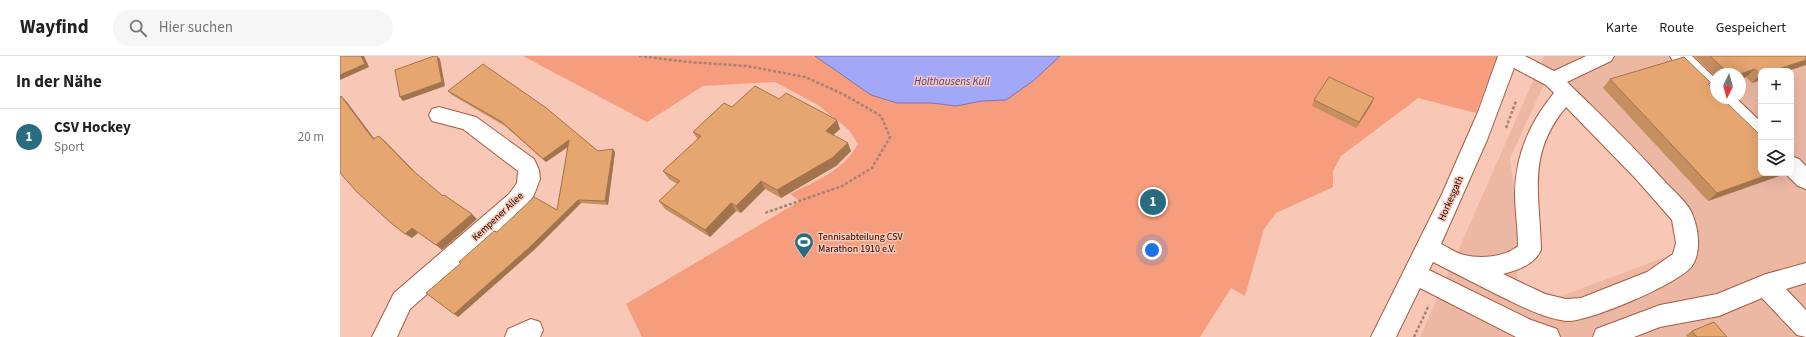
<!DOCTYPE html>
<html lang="de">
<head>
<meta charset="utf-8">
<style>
	body { margin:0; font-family:"Source Sans 3",sans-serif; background:#f6f6f6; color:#222 }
	.controls { position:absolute; right:12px; top:12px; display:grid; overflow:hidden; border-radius:8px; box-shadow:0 4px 16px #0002 }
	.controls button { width:36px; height:36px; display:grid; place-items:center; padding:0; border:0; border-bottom:1px solid #e0e0e0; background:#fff; color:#222; font:20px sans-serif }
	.compass { position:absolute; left:1370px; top:12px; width:36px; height:36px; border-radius:50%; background:#fff; box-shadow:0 4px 16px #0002; rotate:185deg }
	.you { position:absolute; left:812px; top:194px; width:14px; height:14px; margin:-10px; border:3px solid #fff; border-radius:50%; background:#1a73e8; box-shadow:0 0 0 6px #1a73e833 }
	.badge { display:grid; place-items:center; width:26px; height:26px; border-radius:50%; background:#2a6c7f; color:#fff; font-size:13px; font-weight:700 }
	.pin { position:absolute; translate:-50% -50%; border:2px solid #fff; box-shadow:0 1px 4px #0006 }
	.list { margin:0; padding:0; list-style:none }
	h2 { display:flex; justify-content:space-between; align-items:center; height:52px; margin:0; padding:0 16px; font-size:17px }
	h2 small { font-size:13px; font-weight:400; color:#767676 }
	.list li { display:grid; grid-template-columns:26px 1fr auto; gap:12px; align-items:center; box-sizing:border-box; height:56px; padding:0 16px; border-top:1px solid #e0e0e0 }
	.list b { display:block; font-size:15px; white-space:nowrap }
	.list p { margin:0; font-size:13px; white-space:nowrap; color:#767676 }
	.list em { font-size:13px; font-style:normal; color:#767676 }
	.icon { flex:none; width:22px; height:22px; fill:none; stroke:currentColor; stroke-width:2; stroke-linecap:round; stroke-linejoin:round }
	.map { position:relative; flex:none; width:1466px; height:281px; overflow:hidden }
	header { display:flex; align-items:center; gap:24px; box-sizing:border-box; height:56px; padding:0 20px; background:#fff; border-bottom:1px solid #e0e0e0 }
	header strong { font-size:19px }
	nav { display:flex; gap:22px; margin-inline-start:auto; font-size:14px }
	.search { width:280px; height:36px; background:#f6f6f6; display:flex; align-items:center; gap:10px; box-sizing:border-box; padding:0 14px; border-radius:22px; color:#767676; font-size:15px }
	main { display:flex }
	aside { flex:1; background:#fff }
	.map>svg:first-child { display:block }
	.built { fill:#ecb8a4; fill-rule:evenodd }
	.green { fill:#f69d7d }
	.water { fill:#a2a7f8; stroke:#7a76ae }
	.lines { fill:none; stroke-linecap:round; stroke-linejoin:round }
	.minor-casing { stroke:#a45c41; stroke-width:2 }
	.path { stroke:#aa8174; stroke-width:2.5; stroke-dasharray:3 2; stroke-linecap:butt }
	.minor { fill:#fff; fill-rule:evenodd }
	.wall { fill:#c68f60 }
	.shaded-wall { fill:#a1744e }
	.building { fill:#e6a670; stroke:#a1744e }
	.labels { text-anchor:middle; stroke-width:3; stroke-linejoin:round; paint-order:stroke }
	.street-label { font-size:10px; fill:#1e0400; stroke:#f8c7b5 }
	.poi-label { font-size:10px; fill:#1e0400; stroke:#f8c7b5; text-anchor:start }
	.water-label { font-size:11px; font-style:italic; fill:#433d9a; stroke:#f8c7b5 }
</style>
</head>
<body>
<header>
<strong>Wayfind</strong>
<div class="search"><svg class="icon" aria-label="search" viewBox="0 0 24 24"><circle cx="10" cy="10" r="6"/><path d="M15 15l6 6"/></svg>Hier suchen</div>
<nav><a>Karte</a><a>Route</a><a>Gespeichert</a></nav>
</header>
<main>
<aside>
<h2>In der Nähe<small></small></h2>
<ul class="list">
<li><span class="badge">1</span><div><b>CSV Hockey</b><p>Sport</p></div><em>20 m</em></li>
</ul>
</aside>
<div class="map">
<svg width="1466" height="281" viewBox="0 0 1466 281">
	<rect width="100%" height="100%" fill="#f8c7b5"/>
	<path class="built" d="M1204,0H1354L1376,22V42H1400V24L1406,21L1412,27L1421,24V98L1368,145L1440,117H1451V15H1448L1466,9V281H1080ZM1204,28L1233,58L1248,67L1339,173L1333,198L1219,241L1177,224L1181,186L1170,102Z"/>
	<path class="green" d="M183,0H475L531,39L557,47H592L616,50L642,45L666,44L720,0H1157L1136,57L1078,42L1001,100L993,115V131L936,157L924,173L905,240L891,232L860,281H302L286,248L460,145L450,138C476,125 503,115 518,88L509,74L478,49L435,26L363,30L307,66Z"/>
	<path class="water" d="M475,0H720L693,25L666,44L642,45L616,50L592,47H557L531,39Z"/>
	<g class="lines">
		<g class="minor-casing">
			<path id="minor" d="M1158,0H1185L1214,15L1246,0H1274L1271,5L1227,26C1261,59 1295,92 1327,128C1336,137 1349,148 1353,160C1359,175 1361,197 1352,210C1339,228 1246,267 1226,265C1202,262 1179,249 1158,239C1136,228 1115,217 1093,206L1089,214L1191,264L1217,273L1220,281H1176L1080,232L1056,281H1031L1102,138L1138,56ZM1174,12L1206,29L1214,37C1190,66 1175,100 1175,138C1175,155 1178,172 1178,190C1165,201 1141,203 1124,199C1117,198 1108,191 1101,188L1147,84ZM1226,51L1296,123L1332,164L1336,187L1333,198L1307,216L1241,242L1226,243L1205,238L1163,218C1178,214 1194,209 1201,194C1200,138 1186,99 1226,51Z
				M1330,0H1352L1376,23V42H1396L1421,66V87L1414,85L1376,48L1373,42L1369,40L1333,5Z
				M99,51L136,61L194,103L199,114L200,123L194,139L185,152L70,253L57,281H32L54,237L169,138L177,127L178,115L123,73L92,65L89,59L92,53Z
				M1451,100L1459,103L1466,110V133L1458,130L1445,117H1451Z
				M1466,207V227L1446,233L1466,254V281L1457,279L1422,242L1379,260L1320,271L1294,281H1253L1256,273L1320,249L1377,238L1426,218Z
				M191,263L200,266L203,274L200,281H165L168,273Z"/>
		</g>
		<path class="path" d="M299,0L348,6L407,10L465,21L503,38L541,60L550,81L532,112L502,130L425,157
			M1166,72L1176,45
			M1074,281L1089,249"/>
		<use href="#minor" class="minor"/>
	</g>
	<path class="wall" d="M1354,0H1466L1421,15V24L1412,27L1406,21L1400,18H1376V21Z
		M1270,23L1371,27L1369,29L1421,117H1444L1442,119L1368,145L1263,32Z
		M108,35L258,95L275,96L268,149L241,147L194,194L118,261L157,176L217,154L228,91L206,106L165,70L112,39Z
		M974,44L1031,49L1016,72L972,50Z
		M392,51L500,73L493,79L511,95L496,110L441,142L425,133L401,157L396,155L370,181L325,153L319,145L337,128L329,123L323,115L358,84L353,76Z
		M1352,275L1387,281H1347L1346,279Z"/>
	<path class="shaded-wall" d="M21,0H24L29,11L0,24V19Z
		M97,0L100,3L105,30L63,45L60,41Z
		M1466,4V9L1448,15H1432Z
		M1415,13L1406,21L1400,24V18Z
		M1421,18V24L1412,27Z
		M1,40L7,46L39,89L33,83Z
		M1034,42L1031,49L1016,72L1019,66Z
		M497,64L500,73L489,83L486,75Z
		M39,80L45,85L77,118L71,113Z
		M229,84L232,88L206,106L203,103Z
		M508,87L511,95L496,110L441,142L437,134Z
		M273,93L275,96L268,149L265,145Z
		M1433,117H1444L1442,119L1368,145L1377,137Z
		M421,125L425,133L401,157L396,150Z
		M238,144L241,147L194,194L118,261L114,258Z
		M391,147L396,155L370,181L365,174Z
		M132,158L137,163L102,194L96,189Z
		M72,172L78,177L72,182L65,178Z"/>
	<path class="building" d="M0,0H21L25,8L0,19Z
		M94,0H97L102,26L60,41L55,14Z
		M1370,0H1466V4L1432,15H1421V18L1420,19L1415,13L1400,18H1385V14Z
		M1344,1L1371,27L1368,28L1376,36V42H1382L1421,80V117H1433L1377,137L1270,23Z
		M143,8L205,51L258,95L273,93L265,145L238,144L190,191L114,258L86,237L121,207L119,206L154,175L157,176L194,141L217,154L229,84L203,103L162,66L108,35Z
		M989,21L1034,42L1019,66L974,44Z
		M415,30L439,43L446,37L497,64L486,75L508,87L492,102L437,134L421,125L396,150L391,147L365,174L319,145L340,125L323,115L361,80L353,76L384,47L392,51Z
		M1,40L33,83L39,80L71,113L103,140L104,139L132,158L96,189L72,172L65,178L51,167L17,136L0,117V41Z
		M1374,266L1387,281H1357L1352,275Z"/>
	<defs>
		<g id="stadium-pin" transform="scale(1)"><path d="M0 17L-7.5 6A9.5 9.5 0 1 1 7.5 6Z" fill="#2a6c7f" stroke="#f8c7b5"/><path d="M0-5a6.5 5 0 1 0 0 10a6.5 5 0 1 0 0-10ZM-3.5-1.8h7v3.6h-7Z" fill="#fff"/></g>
	</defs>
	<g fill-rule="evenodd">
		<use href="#stadium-pin" x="464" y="186"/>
	</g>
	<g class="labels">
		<g class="street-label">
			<text transform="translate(1110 142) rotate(-66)" y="4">Horkesgath</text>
			<text transform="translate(157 160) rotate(-43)" y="4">Kempener Allee</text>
		</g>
		<g class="poi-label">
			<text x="478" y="184">Tennisabteilung CSV<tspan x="478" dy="12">Marathon 1910 e.V.</tspan></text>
		</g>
		<g class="water-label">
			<text x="612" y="29">Holthausens Kull</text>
		</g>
	</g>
</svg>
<div class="controls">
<button>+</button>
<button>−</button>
<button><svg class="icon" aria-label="layers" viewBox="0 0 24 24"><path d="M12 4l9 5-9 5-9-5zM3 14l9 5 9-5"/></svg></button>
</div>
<svg class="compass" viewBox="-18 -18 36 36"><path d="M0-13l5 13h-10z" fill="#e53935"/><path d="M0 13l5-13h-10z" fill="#767676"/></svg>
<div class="you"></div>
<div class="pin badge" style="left:813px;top:146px">1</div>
</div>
</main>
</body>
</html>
